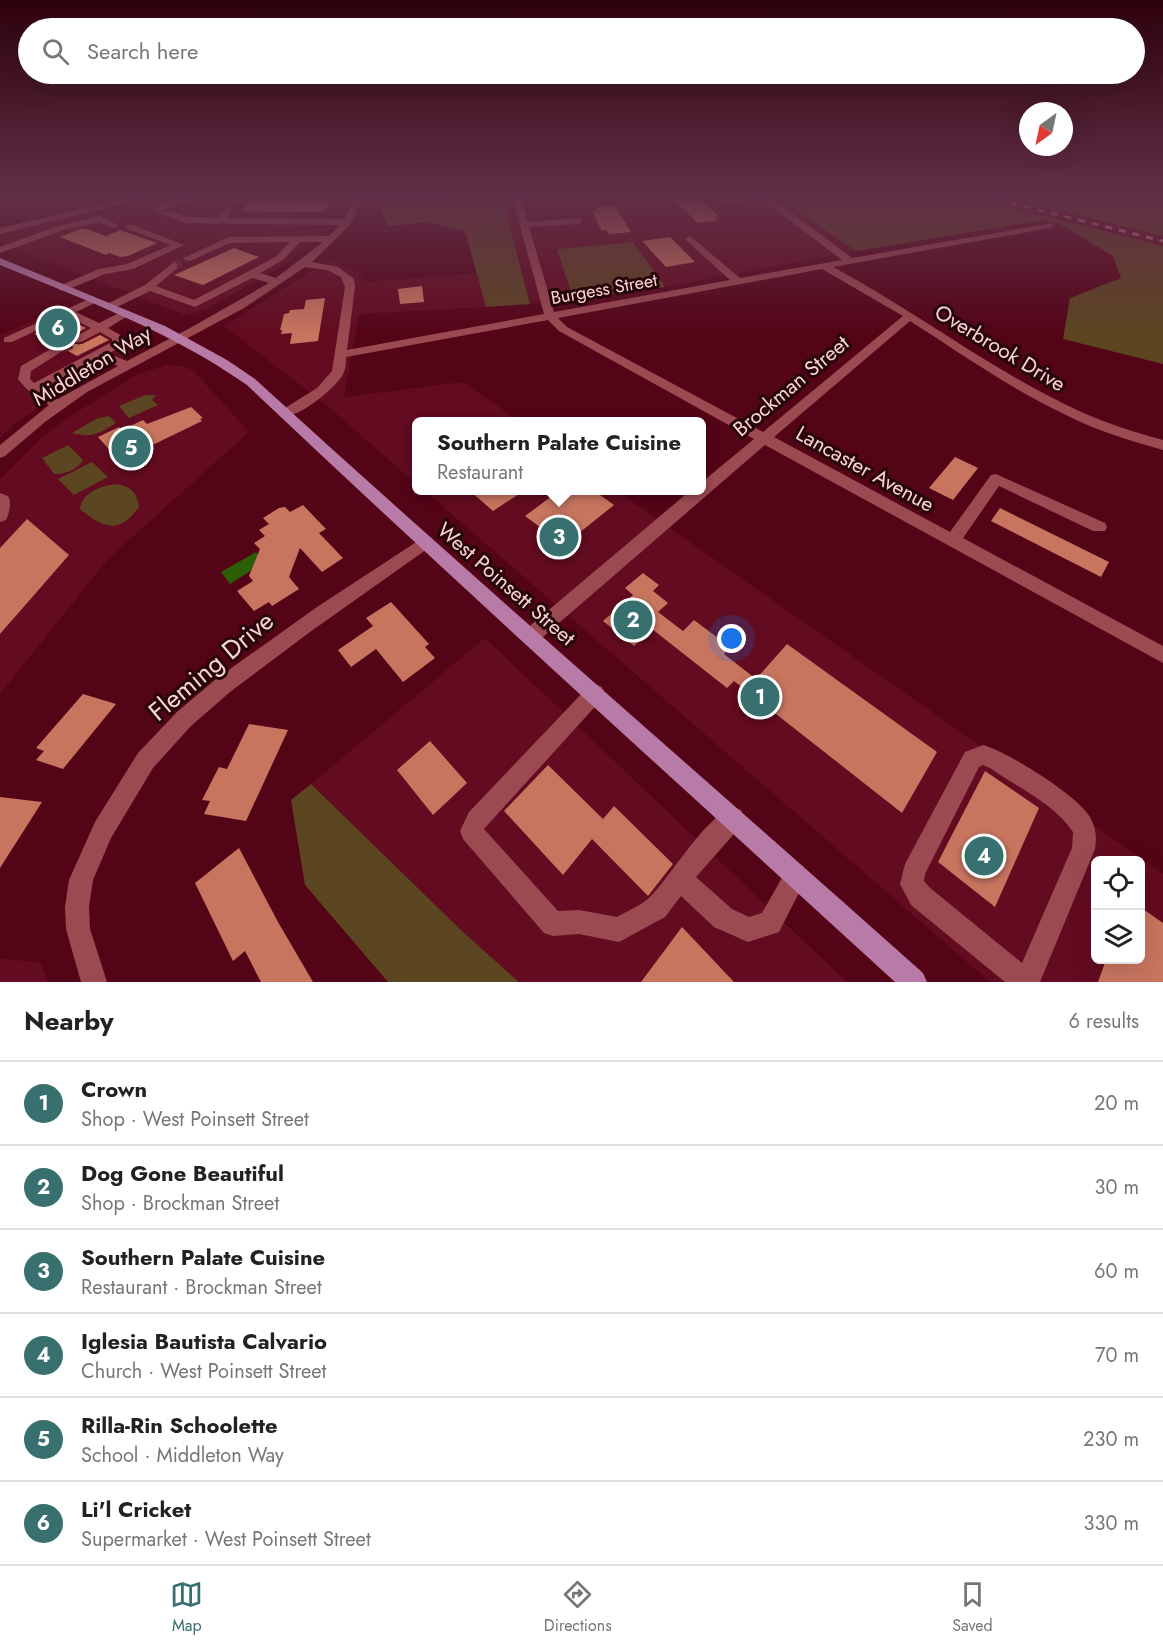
<!DOCTYPE html>
<html lang="en">
<head>
<meta charset="utf-8">
<style>
	body { margin:0; font-family:Jost,sans-serif; background:#f2f2f2; color:#222 }
	.controls { position:absolute; right:18px; bottom:18px; display:grid; overflow:hidden; border-radius:9px; box-shadow:0 6px 24px #0002 }
	.controls button { width:54px; height:54px; display:grid; place-items:center; padding:0; border:0; border-bottom:2px solid #e0e0e0; background:#fff; color:#222; font:30px sans-serif }
	.compass { position:absolute; left:1019px; top:102px; width:54px; height:54px; border-radius:50%; background:#fff; box-shadow:0 6px 24px #0002; rotate:213deg }
	.you { position:absolute; left:732px; top:639px; width:21px; height:21px; margin:-15px; border:4px solid #fff; border-radius:50%; background:#1a73e8; box-shadow:0 0 0 9px #1a73e833 }
	.badge { display:grid; place-items:center; width:39px; height:39px; border-radius:50%; background:#386f6f; color:#fff; font-size:20px; font-weight:700 }
	.pin { position:absolute; translate:-50% -50%; border:3px solid #fff; box-shadow:0 2px 6px #0006 }
	.popup { position:absolute; left:412px; top:417px; width:294px; height:78px; box-sizing:border-box; display:grid; place-content:center; border-radius:9px; background:#fff; filter:drop-shadow(0 2px 4px #0005); font-size:20px; white-space:nowrap; color:#767676 }
	.popup b { font-size:22px; color:#222 }
	.popup::after { content:''; position:absolute; left:50%; top:100%; margin-left:-12px; border:12px solid transparent; border-top-color:#fff }
	.list { margin:0; padding:0; list-style:none }
	h2 { display:flex; justify-content:space-between; align-items:center; height:78px; margin:0; padding:0 24px; font-size:26px }
	h2 small { font-size:20px; font-weight:400; color:#767676 }
	.list li { display:grid; grid-template-columns:39px 1fr auto; gap:18px; align-items:center; box-sizing:border-box; height:84px; padding:0 24px; border-top:2px solid #e0e0e0 }
	.list b { display:block; font-size:22px; white-space:nowrap }
	.list p { margin:0; font-size:20px; white-space:nowrap; color:#767676 }
	.list em { font-size:20px; font-style:normal; color:#767676 }
	.icon { flex:none; width:33px; height:33px; fill:none; stroke:currentColor; stroke-width:2; stroke-linecap:round; stroke-linejoin:round }
	.map { position:relative; flex:none; width:1163px; height:982px; overflow:hidden }
	.search { position:absolute; background:#fff; box-shadow:0 6px 24px #0002; left:18px; right:18px; top:18px; height:66px; display:flex; align-items:center; gap:15px; box-sizing:border-box; padding:0 21px; border-radius:33px; color:#767676; font-size:22px }
	.sheet { height:582px; background:#fff }
	nav { display:flex; justify-content:space-around; align-items:center; box-sizing:border-box; height:84px; border-top:2px solid #e0e0e0; background:#fff; font-size:16px; color:#767676 }
	nav a { display:grid; justify-items:center; gap:3px }
	nav .on { color:#386f6f }
	.map>svg:first-child { display:block }
	.built { fill:#630b20; fill-rule:evenodd }
	.green { fill:#5c4521 }
	.water { fill:#2c5e07 }
	.building { fill:#c7755f }
	.lines { fill:none; stroke-linecap:round; stroke-linejoin:round }
	.minor-tunnel-far1 { stroke:#6d2333; stroke-width:9; stroke-dasharray:9 4.5; stroke-linecap:butt }
	.minor-tunnel { stroke:#6d2333; stroke-width:12; stroke-dasharray:12 6; stroke-linecap:butt }
	.minor { fill:#9c4a51; fill-rule:evenodd }
	.major { fill:#b87aa6; fill-rule:evenodd }
	.rail { stroke:#c7939a; stroke-width:3; stroke-dasharray:7 7; stroke-linecap:butt }
	.labels { text-anchor:middle; stroke-width:6; stroke-linejoin:round; paint-order:stroke }
	.far-street-label { font-size:18px; fill:#fad3d4; stroke:#26060a }
	.street-label { font-size:21px; fill:#fad3d4; stroke:#26060a }
	.near-street-label { font-size:26px; fill:#fad3d4; stroke:#26060a }
</style>
</head>
<body>
<div class="map">
<svg width="1163" height="982" viewBox="0 0 1163 982">
	<rect width="100%" height="100%" fill="#540417"/>
	<path class="built" d="M175,196H347L342,207L310,246L275,270L207,309L185,315L0,243V228L89,209L97,214Z
		M502,196H806L792,207L856,251L665,287L633,242L558,249L573,298L530,304Z
		M965,196H1001L1163,236V246Z
		M329,260L357,271L365,282L477,273L486,307L359,314L344,397L463,382L519,421L416,422V484L331,409L224,326Z
		M58,309L134,344V347L129,355L61,393L14,424L0,438V335Z
		M167,365L181,366L193,370L249,432L108,559L0,694V479L44,435L72,415L138,374Z
		M425,491H617L1163,874V982H990ZM1096,861H1140V960H1096Z
		M485,638L847,982H519L463,932L311,784Z
		M0,958L41,963L48,982H0Z"/>
	<path class="green" d="M488,196H502L530,304L486,307L465,231L428,222L387,226L379,204Z
		M806,196H965L1163,246V364L1063,339L1070,298L1121,278L1113,256L1058,223L1043,220L856,251L791,207Z
		M1001,196H1163V236Z
		M633,242L665,287L573,298L557,249Z
		M145,395H156L152,400L158,405L129,418L119,406Z
		M109,416L116,423C98,434 93,438 72,433L98,418Z
		M68,445L83,460C78,469 65,475 54,474L42,458Z
		M92,462L108,477L74,495L58,479Z
		M117,484C132,487 137,493 139,507C119,535 103,528 80,509C83,491 101,486 117,484Z
		M311,784L463,932L519,982H388L305,885L291,800Z"/>
	<path class="water" d="M256,552L260,557L255,568L230,584L221,572Z"/>
	<path class="building" d="M254,196H334L324,212L241,211Z
		M669,196L696,197L719,216L715,217L718,220L698,223Z
		M615,206L631,232L609,234L606,230H601L592,211H597L595,207Z
		M80,229H87L106,236L120,230L157,243L128,256L120,257L109,253L106,255L60,237Z
		M670,237L695,262L666,267L642,241Z
		M234,248L259,257L203,285L174,275Z
		M422,286L424,302L400,304L398,289Z
		M325,298L318,341L290,344L292,333L281,334L282,330H280L284,314L289,313L290,310L304,309L306,300Z
		M67,318L86,328L72,336L71,344H82L100,335L109,340L77,356L66,350V344H54L34,334Z
		M191,407L203,418L200,419L202,421L136,453L130,447L114,455L98,437L119,427L122,430L143,420L147,424Z
		M955,457L978,468L953,500L929,488Z
		M469,490H525L493,511Z
		M560,490H593L614,505L564,545L525,516Z
		M303,505L326,529L319,533L343,558L322,572L300,548L289,577L299,589L272,606L269,602L254,611L237,591L253,581L249,576L260,549L254,543L265,536L259,530L269,524L263,518L279,508L285,507L290,512Z
		M1000,508L1109,562L1101,577L991,521Z
		M27,519L69,555L0,634V548Z
		M643,573L659,585L653,591L668,603L658,612L683,631L694,620L730,647L724,654L756,679L787,644L937,752L902,813L734,681L727,688L652,629L634,646L603,621L633,595L625,588Z
		M391,602L429,644L425,647L435,658L403,682L376,649L351,667L338,650L373,626L366,618Z
		M83,694L116,704L63,769L36,760L44,751L36,748Z
		M249,724L288,730L246,821L204,814L210,801L202,800L219,767L227,769Z
		M430,741L467,783L433,815L397,770Z
		M548,765L603,819L614,806L673,864L648,896L592,839L563,875L504,811Z
		M985,771L1039,808L995,907L938,862Z
		M0,797L42,802L0,868Z
		M239,848L278,922L313,982H261L245,951L233,961L195,883Z
		M1140,907L1163,923V982H1098L1106,960H1140Z
		M682,927L734,982H641Z"/>
	<g class="lines">
		<path class="minor-tunnel-far1" d="M173,266L187,259"/>
		<path class="minor-tunnel" d="M60,348L77,340"/>
		<path class="minor" d="M137,196H154L0,234V228Z
			M191,196H207L163,210L187,217L217,218L229,205L233,208L226,218L344,219L356,196H364L351,224L312,262L338,267L354,279L355,287L347,350L544,314L512,196H520L528,222L579,218L583,221L579,224L529,227L554,312L730,280L687,241L685,239L690,236L740,278L842,260L763,200L718,206V202L721,201L769,196L852,258L1053,223L1055,225L1050,228L833,267C917,312 991,370 1077,410C1105,423 1134,432 1163,440V450C1131,441 1098,431 1068,416C1012,390 962,354 910,321L774,437L950,532L991,475L996,474L1105,523L1107,527L1105,531H1093L999,486L963,538L1163,646V663L765,445L537,642L531,644L525,642L522,636L525,630L691,490H702V482L754,439L559,331L548,320L346,357C346,361 346,367 344,372C339,386 297,420 282,416L280,413L282,410L317,388L332,371L345,287L341,277L327,270L305,267L244,308L87,392L45,422L5,456L0,458V445L49,405C37,397 27,391 18,379L21,366L56,346H64V350L31,371L30,379L34,383L112,342V339L100,332L81,342H73V338L91,328L67,316L12,342H4V338L93,297L97,298V302L76,312L99,323L121,312L125,311L131,314L108,328L124,337L122,345L109,354L127,361L190,328L269,283L252,278L195,307L150,291L113,309H105V305L145,285L173,263L177,264V268L156,286L194,300L277,256L289,242L230,243L190,261L182,259L228,237L329,236L340,225L186,223L153,211L160,204ZM300,242H323L276,278L260,273L283,260ZM822,269L903,316L763,432L567,327L558,318ZM100,359L118,366L58,399L41,389Z
			M236,196H245L237,205H231L230,203Z
			M100,216L118,225L113,228L99,222L64,230L0,253V247L58,226Z
			M127,225H133L184,245L133,269L105,274L67,290H59V286L99,269L127,264L171,245L127,229Z
			M0,493L8,496C12,503 9,514 6,520L0,522Z
			M424,537L430,539L432,543L430,547L310,632L230,692L191,726L153,768L111,838L93,880L89,907L90,929L107,982H81L66,929L65,907L69,880L95,822L138,753L177,712L216,679L317,607Z
			M595,684L602,687L605,693L602,699L484,829L558,911L579,910L617,917C627,911 640,906 649,898C673,874 703,819 733,807L741,810L744,818L741,826L696,877L732,909L749,917L762,913L788,867L796,863L804,867L808,875L779,932L748,942L714,927L681,896L665,917L619,942L579,934L553,936L544,933L463,839L460,831L469,812L588,687Z
			M983,745C1008,752 1077,795 1090,817C1096,828 1097,837 1095,849L1040,982H1005L911,905L900,884L905,864L965,752ZM983,765L990,768C1017,787 1055,804 1073,832L1072,848L1022,963L929,887L924,881L925,874L979,767Z"/>
		<path class="major" d="M0,258L165,326L227,360L255,379C475,580 701,775 923,973L927,982H895C678,783 460,587 247,385C170,331 85,300 0,265Z"/>
		<path class="rail" d="M983,196L1163,241"/>
	</g>
	<linearGradient id="sky" x2="0" y2="1"><stop stop-color="#2e020d"/><stop offset="0.59" stop-color="#612f47"/><stop offset="1" stop-color="#612f47" stop-opacity="0"/></linearGradient>
	<rect width="1163" height="334" fill="url(#sky)"/>
	<g class="labels">
		<g class="far-street-label">
			<text transform="translate(604 289) rotate(-10)" y="6">Burgess Street</text>
		</g>
		<g class="street-label">
			<text transform="translate(1000 348) rotate(31)" y="7">Overbrook Drive</text>
			<text transform="translate(92 366) rotate(-31)" y="7">Middleton Way</text>
			<text transform="translate(791 386) rotate(-40)" y="7">Brockman Street</text>
			<text transform="translate(865 469) rotate(29)" y="7">Lancaster Avenue</text>
			<text transform="translate(506 584) rotate(41)" y="7">West Poinsett Street</text>
		</g>
		<g class="near-street-label">
			<text transform="translate(211 666) rotate(-40)" y="9">Fleming Drive</text>
		</g>
	</g>
</svg>
<div class="controls">
<button><svg class="icon" aria-label="locate" viewBox="0 0 24 24"><circle cx="12" cy="12" r="6"/><path d="M12 2v4M12 18v4M2 12h4M18 12h4"/></svg></button>
<button><svg class="icon" aria-label="layers" viewBox="0 0 24 24"><path d="M12 4l9 5-9 5-9-5zM3 14l9 5 9-5"/></svg></button>
</div>
<svg class="compass" viewBox="-18 -18 36 36"><path d="M0-13l5 13h-10z" fill="#e53935"/><path d="M0 13l5-13h-10z" fill="#767676"/></svg>
<div class="you"></div>
<div class="pin badge" style="left:760px;top:697px">1</div>
<div class="pin badge" style="left:633px;top:620px">2</div>
<div class="pin badge" style="left:559px;top:537px">3</div>
<div class="popup"><b>Southern Palate Cuisine</b>Restaurant</div>
<div class="pin badge" style="left:984px;top:856px">4</div>
<div class="pin badge" style="left:131px;top:448px">5</div>
<div class="pin badge" style="left:58px;top:328px">6</div>
<div class="search"><svg class="icon" aria-label="search" viewBox="0 0 24 24"><circle cx="10" cy="10" r="6"/><path d="M15 15l6 6"/></svg>Search here</div>
</div>
<section class="sheet">
<h2>Nearby<small>6 results</small></h2>
<ul class="list">
<li><span class="badge">1</span><div><b>Crown</b><p>Shop · West Poinsett Street</p></div><em>20 m</em></li>
<li><span class="badge">2</span><div><b>Dog Gone Beautiful</b><p>Shop · Brockman Street</p></div><em>30 m</em></li>
<li><span class="badge">3</span><div><b>Southern Palate Cuisine</b><p>Restaurant · Brockman Street</p></div><em>60 m</em></li>
<li><span class="badge">4</span><div><b>Iglesia Bautista Calvario</b><p>Church · West Poinsett Street</p></div><em>70 m</em></li>
<li><span class="badge">5</span><div><b>Rilla-Rin Schoolette</b><p>School · Middleton Way</p></div><em>230 m</em></li>
<li><span class="badge">6</span><div><b>Li'l Cricket</b><p>Supermarket · West Poinsett Street</p></div><em>330 m</em></li>
</ul>
</section>
<nav>
<a class="on"><svg class="icon" aria-label="map" viewBox="0 0 24 24"><path d="M3 6l6-2 6 2 6-2v14l-6 2-6-2-6 2zM9 4v14M15 6v14"/></svg>Map</a>
<a><svg class="icon" aria-label="directions" viewBox="0 0 24 24"><path d="M12 3l9 9-9 9-9-9zM9 14v-3h6M13 9l2 2-2 2"/></svg>Directions</a>
<a><svg class="icon" aria-label="saved" viewBox="0 0 24 24"><path d="M7 4h10v16l-5-4-5 4z"/></svg>Saved</a>
</nav>
</body>
</html>
